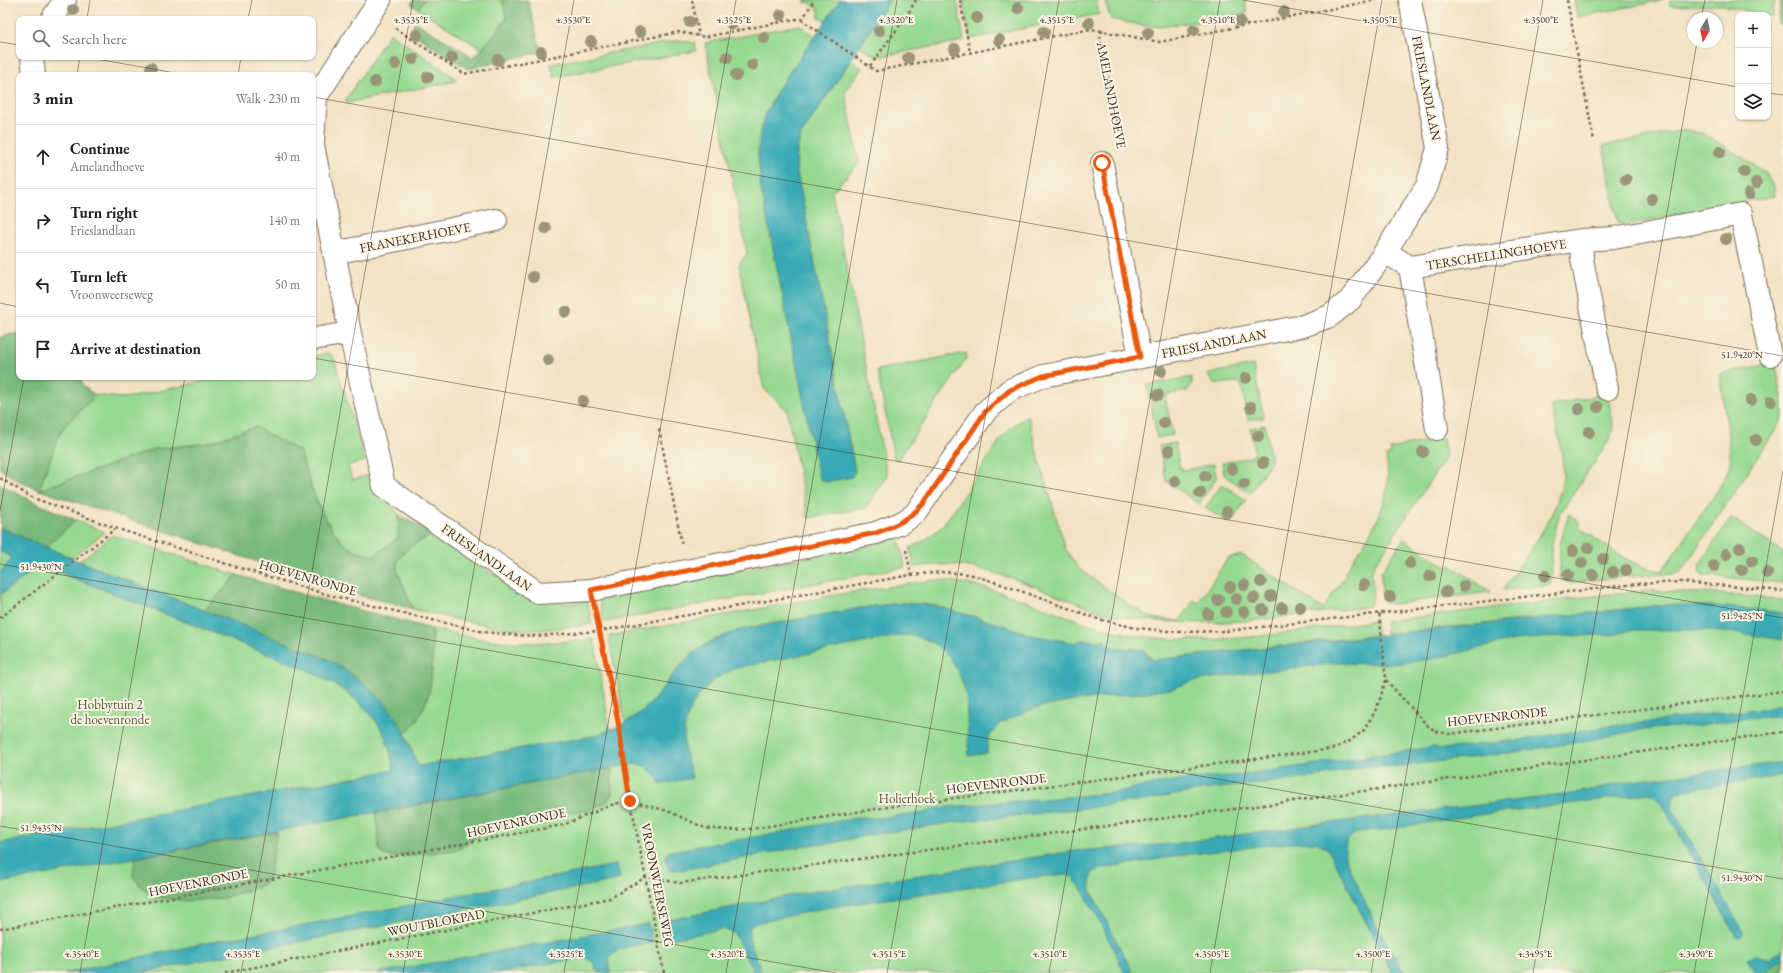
<!DOCTYPE html>
<html lang="en">
<head>
<meta charset="utf-8">
<style>
	body { margin:0; font-family:"EB Garamond",serif; background:#f2f2f2; color:#202124 }
	.controls { position:absolute; right:12px; top:12px; display:grid; overflow:hidden; border-radius:8px; box-shadow:0 1px 3px #0004 }
	.controls button { width:36px; height:36px; display:grid; place-items:center; padding:0; border:0; border-bottom:1px solid #e0e0e0; background:#fff; color:#202124; font:20px sans-serif }
	.compass { position:absolute; left:1687px; top:12px; width:36px; height:36px; border-radius:50%; background:#fff; box-shadow:0 1px 3px #0004; rotate:190deg }
	.stop { position:absolute; width:12px; height:12px; margin:-9px; border:3px solid #ea580c; border-radius:50%; background:#fff }
	.stop.end { background:#ea580c; border-color:#fff; box-shadow:0 1px 4px #0008 }
	.list { margin:0; padding:0; list-style:none }
	h2 { display:flex; justify-content:space-between; align-items:center; height:52px; margin:0; padding:0 16px; font-size:17px }
	h2 small { font-size:13px; font-weight:400; color:#757577 }
	.list li { display:grid; grid-template-columns:26px 1fr auto; gap:12px; align-items:center; box-sizing:border-box; height:64px; padding:0 16px; border-top:1px solid #e0e0e0 }
	.list b { display:block; font-size:15px; white-space:nowrap }
	.list p { margin:0; font-size:13px; white-space:nowrap; color:#757577 }
	.list em { font-size:13px; font-style:normal; color:#757577 }
	.icon { flex:none; width:22px; height:22px; fill:none; stroke:currentColor; stroke-width:2; stroke-linecap:round; stroke-linejoin:round }
	.map { position:relative; flex:none; width:1783px; height:973px; overflow:hidden }
	.search { position:absolute; background:#fff; box-shadow:0 1px 3px #0004; left:16px; top:16px; width:300px; height:44px; display:flex; align-items:center; gap:10px; box-sizing:border-box; padding:0 14px; border-radius:8px; color:#757577; font-size:15px }
	.panel { position:absolute; background:#fff; box-shadow:0 1px 3px #0004; left:16px; top:72px; width:300px; height:308px; border-radius:8px }
	.map>svg:first-child { display:block }
	.green { fill:#96d991; stroke:#688258 }
	.forest { fill:#78b97b; stroke:#5a724c }
	.water { fill:#39aab5; stroke:#3a6a6a }
	.lines { fill:none; stroke-linecap:round; stroke-linejoin:round }
	.street-casing { stroke:#7b6a58; stroke-width:24 }
	.path { stroke:#7b6a58; stroke-width:2.5; stroke-dasharray:3 3; stroke-linecap:butt }
	.street { stroke:#fff; stroke-width:22 }
	.tree { fill:#9a9578 }
	.route { stroke:#ea580c; stroke-width:5 }
	.ticks { fill:none; stroke:#3b2a1e; stroke-width:1; stroke-opacity:0.45 }
	.labels { text-anchor:middle; stroke-width:4; stroke-linejoin:round; paint-order:stroke }
	.street-label { font-size:13px; fill:#3b2a1e; stroke:#fcf5e5 }
	.park-label { font-size:13px; fill:#52563b; stroke:#fcf5e5 }
	.ticks-label { font-size:10px; text-anchor:middle; fill:#3b2a1e; stroke:#fcf5e5; stroke-width:4; stroke-linejoin:round; paint-order:stroke }
</style>
</head>
<body>
<div class="map">
<svg width="1783" height="973" viewBox="0 0 1783 973">
	<rect width="100%" height="100%" fill="#fcf5e5"/>
	<filter id="ink" filterUnits="userSpaceOnUse"><feTurbulence type="fractalNoise" baseFrequency=".025" numOctaves="2"/><feDisplacementMap in="SourceGraphic" scale="8" xChannelSelector="R" yChannelSelector="G"/><feConvolveMatrix kernelMatrix="1 2 1 2 8 2 1 2 1" color-interpolation-filters="sRGB"/></filter>
	<filter id="wash" filterUnits="userSpaceOnUse"><feTurbulence type="fractalNoise" baseFrequency=".012" numOctaves="4" result="noise"/><feDisplacementMap in="SourceGraphic" scale="16" xChannelSelector="R" yChannelSelector="G"/><feGaussianBlur stdDeviation="0.9" result="paint"/><feColorMatrix in="noise" values="0 0 0 0 0 0 0 0 0 0 0 0 0 0 0 0 0 1.4 0 .05"/><feComposite in="paint" operator="in"/></filter>
	<g filter="url(#wash)">
		<rect width="100%" height="100%" fill="#f2e2c3"/>
		<path class="green" d="M424,0H502L507,18L482,49L418,9Z
			M805,0H840L825,21L819,18V10L808,2L805,3Z
			M890,0H957L964,41L877,57L860,46Z
			M963,0H1096L1099,14L970,39Z
			M1106,0H1244L1247,13L1199,22L1150,27L1110,19Z
			M1574,0H1665L1577,17Z
			M1669,0H1775L1772,17L1723,5L1670,6Z
			M800,25L815,36L780,86L758,153L761,188L819,478L826,482L855,471L796,167L797,150L801,135L851,60L862,68L845,92L859,163L832,192L887,475L866,508L808,518L787,410L764,389L739,265L747,253L705,43Z
			M390,33L455,78L456,81L346,103V99Z
			M680,40L695,43L696,51L554,77L551,64Z
			M1685,130L1705,134L1765,172L1774,187L1775,196L1625,225L1619,223L1617,219L1603,146Z
			M328,353L334,358L365,461L348,465L352,480L369,475L399,515L398,538L374,556C366,554 353,552 348,547C320,522 311,485 300,452L255,427L208,443L155,449L39,490L58,437L65,425L96,395L120,398L132,397L223,377H313V357Z
			M966,353L967,357L898,460L894,458L877,370Z
			M1775,363L1783,402V419L1681,572L1675,574L1627,576L1571,583L1562,580L1560,577V544L1569,514L1581,524L1579,527C1604,544 1631,568 1662,571L1718,490L1731,465L1727,425L1719,374Z
			M1253,365L1264,418L1248,420L1241,383C1227,380 1212,391 1208,374Z
			M1192,377V384L1187,391L1170,394L1165,397L1173,435L1157,438L1147,385Z
			M1607,394C1610,409 1616,424 1610,439L1559,515L1552,544V578L1550,583L1545,586L1503,590C1524,556 1566,510 1563,466C1562,446 1555,425 1551,405Z
			M1028,415L1036,449L1066,550L1079,569L1133,607L1152,618L1180,621L1194,600L1198,603L1228,558L1242,555L1323,609L1346,575L1344,574C1369,533 1395,507 1386,456L1391,454L1390,449L1443,438L1446,457L1373,567C1368,579 1378,595 1369,605L1364,607C1276,618 1186,634 1099,611C1054,595 1004,571 957,565C942,564 928,565 914,567L910,548L925,540L938,530L949,517L1002,437L1013,426Z
			M1265,425L1271,461L1250,493L1224,475L1222,463L1251,457L1255,454L1250,428Z
			M1175,443L1180,469L1185,470L1214,464L1216,478L1199,504L1166,481L1159,446Z
			M1222,484L1246,500L1232,521L1228,522L1205,508Z
			M1731,518L1783,552V583L1703,575L1700,573L1699,565Z
			M76,520L105,532L72,558L46,547Z
			M433,534L492,574L557,603H573L587,600L592,624C570,627 547,630 525,630C487,628 449,617 413,609L397,570V561L409,547Z
			M113,535L237,575L204,611L79,561Z
			M899,536L905,567L604,622L599,598L879,543Z
			M1404,539L1448,568L1450,565L1491,592L1394,604L1385,602L1382,598L1381,572Z
			M0,551L13,558L0,573Z
			M40,565L308,670C340,686 373,706 387,741C390,750 392,761 394,771L0,843V595Z
			M935,580C1002,583 1058,619 1123,633C1204,650 1295,631 1375,621L1377,635L1154,660L1151,658L1144,650L1111,647L1106,644L1104,638L1100,641L1082,640L1075,643L1031,635L1009,627L933,605L904,603L867,607L743,629L713,640L695,652L679,667L649,706L625,723L609,636L847,593Z
			M1655,591L1724,594L1783,600V613L1716,606L1664,605L1386,634L1385,621L1628,592Z
			M1670,619L1783,623V973H0V868L635,743L722,648L913,620L1144,670Z
			M432,629C450,632 470,638 489,640C524,644 558,643 593,639L596,648L610,731L594,736L418,766L405,734C410,728 416,723 419,717C435,690 432,659 432,629Z"/>
		<path class="forest" d="M413,0H424L418,9L411,4Z
			M502,0H528L541,52L468,69L410,32L415,22L473,57L482,49L507,19Z
			M1781,0H1783V26L1778,23Z
			M19,333V377H80C82,386 88,391 96,395L65,425L58,437L39,490L155,449L208,443L255,427L300,452C311,485 320,523 348,547C353,552 366,554 374,556L398,538L399,515L433,534L409,547L397,561V570L413,609L362,596L39,490L17,480L0,469V337Z
			M0,484L36,503L76,520L46,547L1,528Z
			M237,575L326,601L432,629C432,659 435,690 419,717C416,723 410,728 405,734C386,700 359,676 325,658L204,611Z
			M612,768V794L607,802L589,810L522,819L490,828L457,850L390,857L382,854L379,849L376,813Z
			M277,832L269,879L263,885L224,898L188,901L150,896L133,877L135,858Z
			M1783,959V973H1768L1766,970Z"/>
		<path class="water" d="M840,0H890L801,135L797,150L796,167L855,471L852,477L826,482L819,478L761,188L758,153L760,133L766,112L780,86Z
			M0,528L79,561L325,658C358,676 389,700 405,734C410,745 414,756 418,766L594,736C619,728 641,715 658,695C670,680 680,663 696,651C710,641 726,635 743,629L867,607L904,603L933,605L1009,627L1031,635L1075,643L1082,640L1100,641L1105,639L1106,644L1111,647L1144,650L1150,658L1154,660L1664,605L1716,606L1783,613V640L1739,633L1692,630H1630L1613,635L1564,636L1514,640L1432,659L1393,664L1337,663L1227,676L1192,681L1171,689L1081,700L1035,708L999,724L988,738L987,753L969,756L966,694C957,661 939,636 903,635L740,667C710,677 684,704 684,738C684,752 689,765 692,778L663,784L660,783C653,771 647,764 633,764L0,883V843L394,770C392,760 390,750 387,741C373,706 340,686 308,670L41,565L0,595V573L12,558L0,551Z
			M1783,704V717L1748,718L1702,725L1639,730L1580,742L1502,754L1402,766L1363,767L1317,777L1202,790L1137,802H1125L1105,806L949,823L865,836L823,845L815,844L682,870H670C665,862 664,858 669,851L772,834L860,817L876,818L925,813L934,809L949,807L1113,793C1154,782 1198,778 1241,775L1432,747L1443,749L1525,739L1625,724L1657,722L1672,718L1769,708Z
			M1783,762V776L1685,790L1677,793L1673,797L1672,808L1744,933L1741,937L1736,936L1665,809L1655,796L1649,793C1573,805 1496,811 1420,824C1407,826 1394,829 1381,830C1373,831 1365,830 1357,833C1346,838 1344,846 1345,858L1375,923L1404,973H1392L1335,862L1327,848L1316,842L1276,844L1184,855L1110,867L1098,870L1092,873L1090,883L1092,893L1133,973H1125C1116,956 1082,880 1069,875L1037,877L825,908L753,924L750,927L749,938L762,973H754L734,933L722,929L667,940L663,921L803,893L1075,851L1172,844L1320,824L1571,794L1632,781Z
			M615,865H617L620,878L617,880L139,973H66L206,943L363,914Z
			M648,924L652,943C634,946 600,946 611,973H599L592,961L584,957L500,973H377Z
			M1783,950V959L1766,970L1768,973H1756L1747,959L1756,955L1769,959Z"/>
	</g>
	<g filter="url(#ink)">
		<g class="lines">
			<g class="street-casing">
				<path id="street" d="M52,19L65,0
					M32,57L34,75
					M313,140L316,97L380,0
					M313,145L350,333L384,486L538,593L591,590L876,533L901,523L915,514L985,412L1010,390L1043,376L1303,326L1330,316L1350,300L1385,252L1427,186L1438,148L1410,0
					M1102,163L1140,357
					M1581,240L1582,259L1607,389
					M1385,252L1410,267L1581,240L1614,238L1741,214L1770,355
					M334,253L496,220
					M1410,267L1437,429
					M313,339L350,333"/>
			</g>
			<path class="path" d="M692,0L699,36
				M960,0L970,52
				M1567,0L1594,141
				M802,20L814,0
				M395,28L464,74L679,32L705,37L796,19L802,20L876,71L1091,29L1160,42L1377,0
				M1102,30L1100,39L1121,143
				M870,66L906,17L916,0
				M659,429L682,545
				M0,478L31,497L115,528L240,568L325,594L411,615L484,632L513,635L539,636L599,631L911,575L942,572L969,574L998,583L1098,619L1136,628L1181,632L1226,631L1637,584L1681,582L1783,591
				M906,550L911,575
				M596,616L618,721L626,777L664,973
				M0,618L115,529
				M1386,680L1426,724L1435,731L1449,734L1783,691
				M0,929L563,825L614,804L630,801L668,811L705,828L729,830L751,829L894,806L1332,749L1350,741L1363,731L1375,712L1380,699L1386,680L1379,612
				M225,973L610,898L646,877L680,883L1279,803L1783,732"/>
			<use href="#street" class="street"/>
		</g>
		<g class="tree">
			<circle cx="1018" cy="8" r="6"/>
			<circle cx="73" cy="10" r="6"/>
			<circle cx="1284" cy="12" r="6"/>
			<circle cx="781" cy="15" r="6"/>
			<circle cx="977" cy="18" r="6"/>
			<circle cx="1240" cy="21" r="6"/>
			<circle cx="690" cy="22" r="6"/>
			<circle cx="1089" cy="23" r="6"/>
			<circle cx="732" cy="24" r="6"/>
			<circle cx="1194" cy="30" r="6"/>
			<circle cx="879" cy="31" r="6"/>
			<circle cx="640" cy="32" r="6"/>
			<circle cx="1044" cy="32" r="6"/>
			<circle cx="1148" cy="33" r="6"/>
			<circle cx="417" cy="35" r="6"/>
			<circle cx="764" cy="38" r="6"/>
			<circle cx="999" cy="40" r="6"/>
			<circle cx="591" cy="42" r="6"/>
			<circle cx="955" cy="49" r="6"/>
			<circle cx="541" cy="52" r="6"/>
			<circle cx="727" cy="57" r="6"/>
			<circle cx="452" cy="58" r="6"/>
			<circle cx="908" cy="58" r="6"/>
			<circle cx="413" cy="59" r="6"/>
			<circle cx="498" cy="60" r="6"/>
			<circle cx="395" cy="64" r="6"/>
			<circle cx="752" cy="65" r="6"/>
			<circle cx="151" cy="68" r="6"/>
			<circle cx="736" cy="75" r="6"/>
			<circle cx="428" cy="77" r="6"/>
			<circle cx="375" cy="82" r="6"/>
			<circle cx="1720" cy="152" r="6"/>
			<circle cx="1744" cy="172" r="6"/>
			<circle cx="1626" cy="180" r="6"/>
			<circle cx="1756" cy="183" r="6"/>
			<circle cx="1749" cy="194" r="6"/>
			<circle cx="1652" cy="199" r="6"/>
			<circle cx="546" cy="228" r="6"/>
			<circle cx="1726" cy="239" r="6"/>
			<circle cx="533" cy="277" r="6"/>
			<circle cx="566" cy="312" r="6"/>
			<circle cx="548" cy="360" r="6"/>
			<circle cx="1161" cy="371" r="6"/>
			<circle cx="1246" cy="378" r="6"/>
			<circle cx="1158" cy="395" r="6"/>
			<circle cx="1751" cy="400" r="6"/>
			<circle cx="583" cy="401" r="6"/>
			<circle cx="1771" cy="401" r="6"/>
			<circle cx="1251" cy="407" r="6"/>
			<circle cx="1598" cy="407" r="6"/>
			<circle cx="1579" cy="409" r="6"/>
			<circle cx="1164" cy="423" r="6"/>
			<circle cx="1589" cy="432" r="6"/>
			<circle cx="1258" cy="436" r="6"/>
			<circle cx="1756" cy="440" r="6"/>
			<circle cx="1169" cy="451" r="6"/>
			<circle cx="1423" cy="452" r="6"/>
			<circle cx="1263" cy="463" r="6"/>
			<circle cx="1232" cy="469" r="6"/>
			<circle cx="1205" cy="476" r="6"/>
			<circle cx="1175" cy="481" r="6"/>
			<circle cx="1244" cy="484" r="6"/>
			<circle cx="1200" cy="493" r="6"/>
			<circle cx="1227" cy="512" r="6"/>
			<circle cx="1588" cy="548" r="6"/>
			<circle cx="1740" cy="548" r="6"/>
			<circle cx="1573" cy="551" r="6"/>
			<circle cx="1726" cy="554" r="6"/>
			<circle cx="1603" cy="559" r="6"/>
			<circle cx="1752" cy="561" r="6"/>
			<circle cx="1410" cy="563" r="6"/>
			<circle cx="1582" cy="563" r="6"/>
			<circle cx="1714" cy="566" r="6"/>
			<circle cx="1626" cy="570" r="6"/>
			<circle cx="1742" cy="570" r="6"/>
			<circle cx="1613" cy="572" r="6"/>
			<circle cx="1767" cy="573" r="6"/>
			<circle cx="1568" cy="575" r="6"/>
			<circle cx="1593" cy="575" r="6"/>
			<circle cx="1430" cy="576" r="6"/>
			<circle cx="1545" cy="576" r="6"/>
			<circle cx="1261" cy="582" r="6"/>
			<circle cx="1244" cy="585" r="6"/>
			<circle cx="1364" cy="585" r="6"/>
			<circle cx="1464" cy="586" r="6"/>
			<circle cx="1230" cy="587" r="6"/>
			<circle cx="1446" cy="592" r="6"/>
			<circle cx="1271" cy="596" r="6"/>
			<circle cx="1390" cy="597" r="6"/>
			<circle cx="1254" cy="598" r="6"/>
			<circle cx="1236" cy="599" r="6"/>
			<circle cx="1218" cy="600" r="6"/>
			<circle cx="1300" cy="607" r="6"/>
			<circle cx="1282" cy="608" r="6"/>
			<circle cx="1263" cy="610" r="6"/>
			<circle cx="1226" cy="612" r="6"/>
			<circle cx="1244" cy="612" r="6"/>
			<circle cx="1208" cy="614" r="6"/>
		</g>
	</g>
	<g class="lines" filter="url(#ink)">
		<path class="route" d="M630,801L618,721L591,590L876,533C895,526 910,519 924,503L985,412L1010,390L1043,376L1140,357L1102,163"/>
	</g>
	<path class="ticks" d="M1243,0L1738,87M1701,18L1705,0M87,19L90,0M248,19L252,0M0,42L19,45M85,57L187,75M77,75L80,57M238,75L241,57M1768,93L1783,95M313,97L1783,356M0,303L19,307M313,358L1783,618M0,511L24,377M0,564L1783,879M0,826L836,973M80,973L185,377M241,973L413,0M403,973L574,0M564,973L736,0M726,973L897,0M887,973L1059,0M1049,973L1220,0M1210,973L1382,0M1371,973L1543,0M1533,973L1697,42M1694,973L1783,470"/>
	<g class="labels">
		<g class="street-label">
			<text transform="translate(1427 88) rotate(79)" y="5">FRIESLANDLAAN</text>
			<text transform="translate(1112 95) rotate(79)" y="5">AMELANDHOEVE</text>
			<text transform="translate(415 237) rotate(-11)" y="5">FRANEKERHOEVE</text>
			<text transform="translate(1496 254) rotate(-9)" y="5">TERSCHELLINGHOEVE</text>
			<text transform="translate(1214 343) rotate(-11)" y="5">FRIESLANDLAAN</text>
			<text transform="translate(487 557) rotate(35)" y="5">FRIESLANDLAAN</text>
			<text transform="translate(308 577) rotate(16)" y="5">HOEVENRONDE</text>
			<text transform="translate(1497 716) rotate(-6)" y="5">HOEVENRONDE</text>
			<text transform="translate(996 783) rotate(-7)" y="5">HOEVENRONDE</text>
			<text transform="translate(516 822) rotate(-12)" y="5">HOEVENRONDE</text>
			<text transform="translate(198 882) rotate(-11)" y="5">HOEVENRONDE</text>
			<text transform="translate(658 885) rotate(79)" y="5">VROONWEERSEWEG</text>
			<text transform="translate(436 922) rotate(-11)" y="5">WOUTBLOKPAD</text>
		</g>
		<g class="park-label">
			<text x="110" y="709">Hobbytuin 2<tspan x="110" dy="15">de hoevenronde</tspan></text>
			<text x="907" y="803">Holierhoek</text>
		</g>
	</g>
	<g class="ticks-label">
		<text x="411" y="23">4.3535°E</text>
		<text x="573" y="23">4.3530°E</text>
		<text x="734" y="23">4.3525°E</text>
		<text x="896" y="23">4.3520°E</text>
		<text x="1057" y="23">4.3515°E</text>
		<text x="1218" y="23">4.3510°E</text>
		<text x="1380" y="23">4.3505°E</text>
		<text x="1541" y="23">4.3500°E</text>
		<text x="1742" y="358">51.9420°N</text>
		<text x="41" y="570">51.9430°N</text>
		<text x="1742" y="619">51.9425°N</text>
		<text x="41" y="831">51.9435°N</text>
		<text x="1742" y="881">51.9430°N</text>
		<text x="82" y="957">4.3540°E</text>
		<text x="243" y="957">4.3535°E</text>
		<text x="405" y="957">4.3530°E</text>
		<text x="566" y="957">4.3525°E</text>
		<text x="727" y="957">4.3520°E</text>
		<text x="889" y="957">4.3515°E</text>
		<text x="1050" y="957">4.3510°E</text>
		<text x="1212" y="957">4.3505°E</text>
		<text x="1373" y="957">4.3500°E</text>
		<text x="1535" y="957">4.3495°E</text>
		<text x="1696" y="957">4.3490°E</text>
	</g>
</svg>
<div class="controls">
<button>+</button>
<button>−</button>
<button><svg class="icon" aria-label="layers" viewBox="0 0 24 24"><path d="M12 4l9 5-9 5-9-5zM3 14l9 5 9-5"/></svg></button>
</div>
<svg class="compass" viewBox="-18 -18 36 36"><path d="M0-13l5 13h-10z" fill="#e53935"/><path d="M0 13l5-13h-10z" fill="#757577"/></svg>
<div class="stop" style="left:1102px;top:163px"></div>
<div class="stop end" style="left:630px;top:801px"></div>
<div class="search"><svg class="icon" aria-label="search" viewBox="0 0 24 24"><circle cx="10" cy="10" r="6"/><path d="M15 15l6 6"/></svg>Search here</div>
<section class="panel">
<h2>3 min<small>Walk · 230 m</small></h2>
<ul class="list">
<li><svg class="icon" aria-label="ahead" viewBox="0 0 24 24"><path d="M12 20V5M6 11l6-6 6 6"/></svg><div><b>Continue</b><p>Amelandhoeve</p></div><em>40 m</em></li>
<li><svg class="icon" aria-label="right" viewBox="0 0 24 24"><path d="M7 20v-9h11M14 6l5 5-5 5"/></svg><div><b>Turn right</b><p>Frieslandlaan</p></div><em>140 m</em></li>
<li><svg class="icon" aria-label="left" viewBox="0 0 24 24"><path d="M17 20v-9H6M10 6l-5 5 5 5"/></svg><div><b>Turn left</b><p>Vroonweerseweg</p></div><em>50 m</em></li>
<li><svg class="icon" aria-label="arrive" viewBox="0 0 24 24"><path d="M6 21V4h12l-3 4 3 4H6"/></svg><div><b>Arrive at destination</b></div></li>
</ul>
</section>
</div>
</body>
</html>
